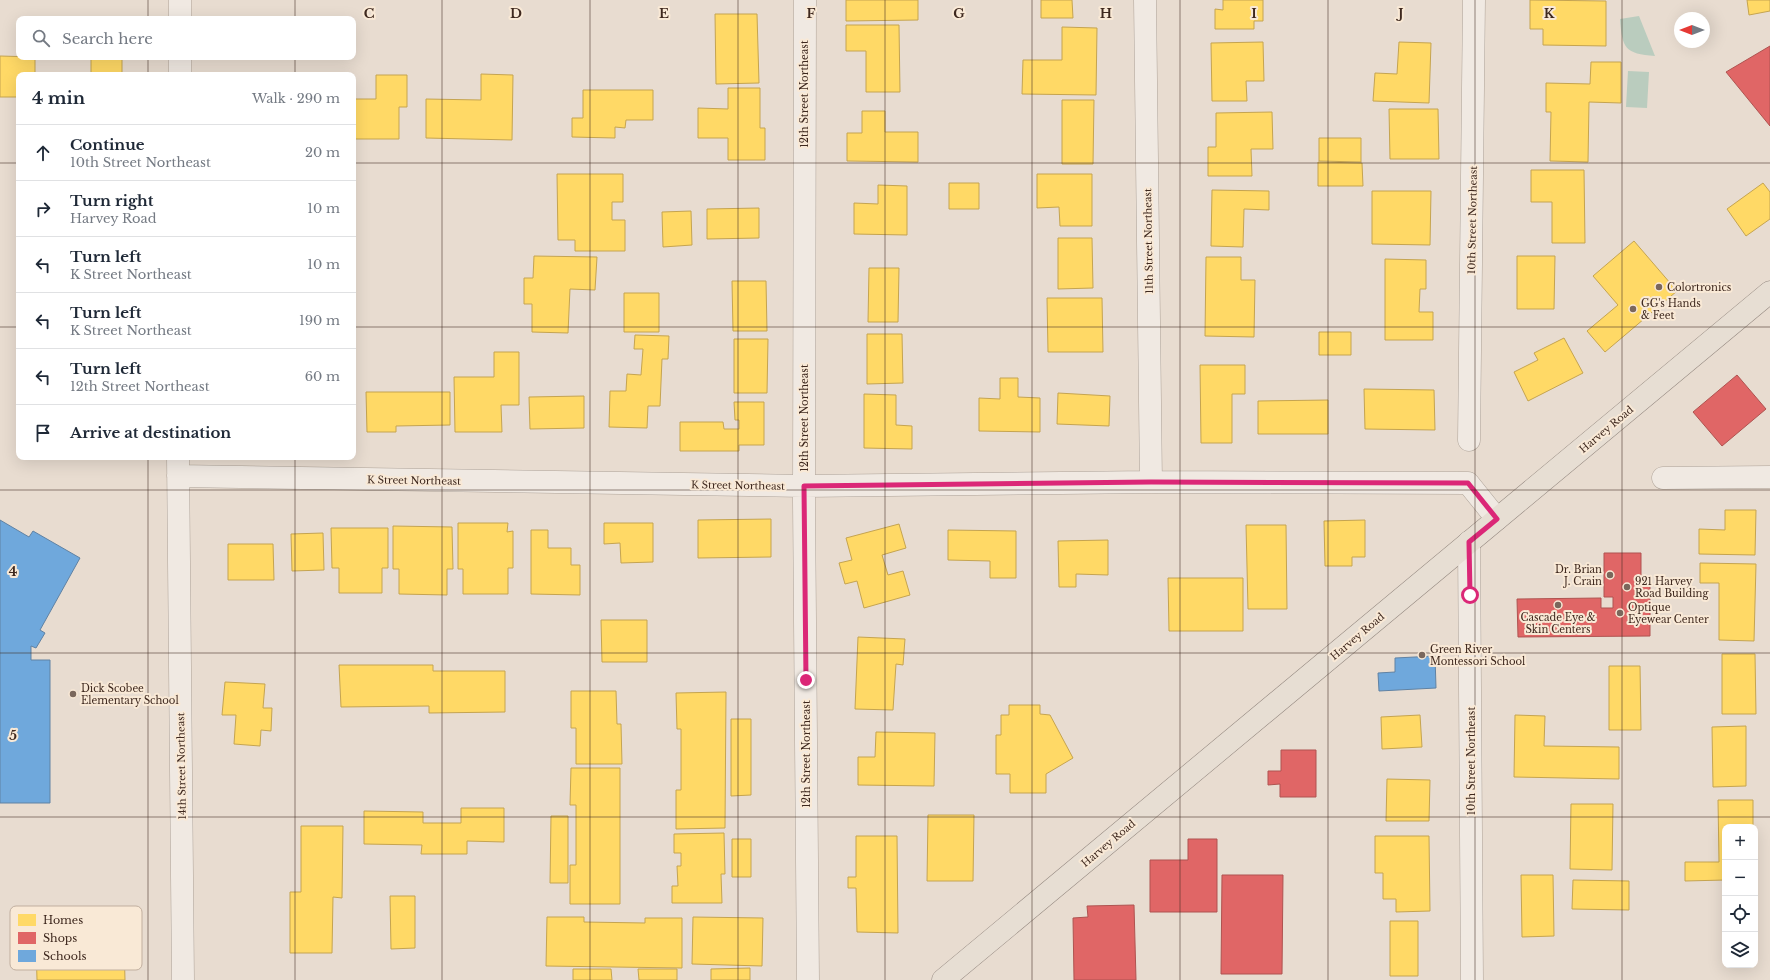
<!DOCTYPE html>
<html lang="en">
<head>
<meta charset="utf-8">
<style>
	body { margin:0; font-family:"Libre Baskerville",serif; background:#f2f2f3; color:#1f2937 }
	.controls { position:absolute; right:12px; bottom:12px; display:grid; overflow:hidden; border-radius:8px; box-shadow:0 4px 16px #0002 }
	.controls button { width:36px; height:36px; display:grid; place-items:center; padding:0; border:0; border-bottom:1px solid #e0e1e3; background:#fff; color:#1f2937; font:20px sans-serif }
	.compass { position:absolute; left:1674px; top:12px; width:36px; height:36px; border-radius:50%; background:#fff; box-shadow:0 4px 16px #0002; rotate:270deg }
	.stop { position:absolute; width:12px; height:12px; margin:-9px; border:3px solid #db2777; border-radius:50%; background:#fff }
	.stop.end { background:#db2777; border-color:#fff; box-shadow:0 1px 4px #0008 }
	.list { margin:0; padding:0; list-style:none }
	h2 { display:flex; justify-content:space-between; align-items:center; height:52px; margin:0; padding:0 16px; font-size:17px }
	h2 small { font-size:13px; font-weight:400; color:#747a83 }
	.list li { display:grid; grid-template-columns:26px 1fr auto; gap:12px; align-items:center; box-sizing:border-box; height:56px; padding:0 16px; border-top:1px solid #e0e1e3 }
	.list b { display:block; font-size:15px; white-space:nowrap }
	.list p { margin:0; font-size:13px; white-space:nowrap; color:#747a83 }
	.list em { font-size:13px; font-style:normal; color:#747a83 }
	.icon { flex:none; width:22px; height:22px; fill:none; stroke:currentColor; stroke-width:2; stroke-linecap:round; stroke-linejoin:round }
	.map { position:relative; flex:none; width:1770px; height:980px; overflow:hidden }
	.search { position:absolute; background:#fff; box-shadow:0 4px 16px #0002; left:16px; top:16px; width:340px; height:44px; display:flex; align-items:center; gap:10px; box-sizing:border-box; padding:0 14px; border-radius:8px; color:#747a83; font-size:15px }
	.panel { position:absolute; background:#fff; box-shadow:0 4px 16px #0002; left:16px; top:72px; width:340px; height:388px; border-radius:8px }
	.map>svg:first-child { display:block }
	.water { fill:#baccbe }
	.homes { fill:#ffd966; stroke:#c5a450 }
	.shops { fill:#e06666; stroke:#af5350 }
	.schools { fill:#6fa8dc; stroke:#6082a3 }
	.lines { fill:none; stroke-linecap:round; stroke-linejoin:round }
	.minor-casing { stroke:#ada298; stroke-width:23 }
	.major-casing { stroke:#93877f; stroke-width:23 }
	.minor { stroke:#f0e9e2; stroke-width:22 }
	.major { stroke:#e7ded3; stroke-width:22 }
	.route { stroke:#db2777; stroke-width:5 }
	.grid { fill:none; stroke:#3e281e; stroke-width:1; stroke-opacity:0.55 }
	.poi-dot { fill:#7a675c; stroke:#f9e9d6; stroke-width:1.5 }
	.labels { text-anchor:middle; stroke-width:4; stroke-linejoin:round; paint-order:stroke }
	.street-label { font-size:10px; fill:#3e281e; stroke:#f9e9d6 }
	.poi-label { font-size:10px; fill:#3e281e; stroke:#f9e9d6; text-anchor:start }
	.key { fill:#f9e9d6; stroke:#c1af9f; stroke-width:1 }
	.key-label { font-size:11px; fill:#3e281e }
	.grid-label { font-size:13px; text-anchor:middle; font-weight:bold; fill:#3e281e; stroke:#f9e9d6; stroke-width:4; stroke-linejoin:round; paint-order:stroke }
</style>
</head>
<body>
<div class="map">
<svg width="1770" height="980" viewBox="0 0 1770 980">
	<rect width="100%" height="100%" fill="#e8dcd0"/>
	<path class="water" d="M1639,16L1655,56C1625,54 1622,48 1620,19Z
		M1628,71L1649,72L1647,108L1626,107Z"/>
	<path class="homes" d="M846,0H918V20L846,21Z
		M1041,0H1072L1073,18H1041Z
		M1223,0H1263V21H1254V29H1215V9L1223,10Z
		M1530,0L1606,1V46L1543,45V29H1530Z
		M1747,0H1770V11L1749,15Z
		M715,14H757L759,83L716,84Z
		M846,25H899L900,92H866V51H846Z
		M1062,27L1097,28L1096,95L1022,94L1023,60H1062Z
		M1263,42L1264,81H1246L1247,101H1212L1211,43Z
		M1399,42L1431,43L1429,103L1373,101L1375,73L1397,74Z
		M0,56L35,57V75H19V97H0Z
		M91,57H122V75H91Z
		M1591,62H1621V103L1589,102L1588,162L1550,161L1551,112H1546V83L1590,84Z
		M481,74L513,75L512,140L426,138V99L481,100Z
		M376,75H407V107H399V139H353V99H376Z
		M728,88H760V128H765V160H728V138H698V108L728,109Z
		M583,90H653V120H626L625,128L615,127V138L572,137V118H583Z
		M1062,100H1094L1093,164H1062Z
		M1389,109H1438L1439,159H1390Z
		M862,111H885V132H918V162L847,161V133H862Z
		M1272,112L1273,149H1251L1252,176H1208V147H1216V113Z
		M1319,138H1361V162L1319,161Z
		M1318,162L1362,163L1363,186H1318Z
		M1531,170H1584L1585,243H1552V202H1531Z
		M557,174H623V202H612V220H625V251H575V240H558Z
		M1037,174H1092V226H1060L1059,207L1037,208Z
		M949,183H979V209H949Z
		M1763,183L1770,192V219L1746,236L1727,209Z
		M878,185L907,186V235L854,234V203L878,204Z
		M1212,190L1269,191V210L1244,209L1243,247L1211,246Z
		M1372,191H1431L1430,245L1372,244Z
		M759,208V238L707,239V209Z
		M691,211L692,245L663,247L662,212Z
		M1058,238H1092L1093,288L1058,289Z
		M1634,241L1677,291L1605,352L1587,331L1618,305L1593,276Z
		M534,256L597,257L595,290L570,289L568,333L532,332V304H524V278H533Z
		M1517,256H1555L1554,309H1517Z
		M1206,257H1241V280H1255L1254,337L1205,336Z
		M1385,259L1426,260V289H1420L1419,312H1433V340H1385Z
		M869,268H899L898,322H868Z
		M732,281H766L767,331H733Z
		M624,293H659V332H624Z
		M1047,298H1102L1103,352H1048Z
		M1319,332H1351V355H1319Z
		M867,334H902L903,383L867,384Z
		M635,335L669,336L668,359H662L660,406H648L647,428L609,427L610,391H626L627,374L641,375L643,349H634Z
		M1564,338L1583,373L1528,401L1514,372L1538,360L1534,353Z
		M734,339H768L767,393H734Z
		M494,352H519V405H501L502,432H455L454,377H494Z
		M1200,365H1245V394H1232V443H1201Z
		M1000,378H1018V397L1040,398V432L979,431V398L1000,399Z
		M1364,389L1434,390L1435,430L1365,429Z
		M366,392H450V425L396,426V432H367Z
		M1058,393L1110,396L1109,426L1057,424Z
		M864,394L896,395V425L912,426V449L864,448Z
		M584,396V428L530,429L529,397Z
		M1328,400V434H1258V401Z
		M734,402H764V445H739V451H680V422H723L724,429H739V420H735Z
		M1725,510H1756L1755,555L1699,554V529L1725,530Z
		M771,519V557L698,558V520Z
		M1365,520V557H1352V566H1325L1324,521Z
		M458,523H508L507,532L513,531V568H508V594H463V569H458Z
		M604,523H653V562L621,563L620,543L604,544Z
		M899,524L906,548L882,555L888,575L903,571L910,595L864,608L857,581L845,584L839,563L852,560L846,538Z
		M1246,525H1286L1287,609H1248Z
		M393,526L452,527L453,569H447V595L399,594V569H393Z
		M331,528H388V568H382V593H339V568H332Z
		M531,530H548V548H571V565H580V595L531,594Z
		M948,530L1016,531V578H990V561L948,560Z
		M323,533L324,570L292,571L291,534Z
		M1108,540V575L1076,574V587H1059L1058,541Z
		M228,544H273L274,580H228Z
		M1700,563L1756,564L1754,641L1719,640V583H1700Z
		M1168,578H1243V631H1169Z
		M601,620H647V662H602Z
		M858,637L905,639L903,665L896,664L893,710L855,709Z
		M1722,654H1755L1756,714H1722Z
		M339,665H433V671H505V712L429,713V706L341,707Z
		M1609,666H1640L1641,730H1609Z
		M225,682L265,684L263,708H272L271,731L261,730L260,746L234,744L236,715H222Z
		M571,691H616L617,724H621L622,764H576V728H571Z
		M726,692L725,828L676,829V790H681V729H677L676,693Z
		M1009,705H1040V714L1050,715L1073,758L1046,774V793H1010V774H996V735H1001V715H1009Z
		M1420,715L1422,747L1382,749L1381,717Z
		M1515,715L1545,716L1544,746L1619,747V779L1514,777Z
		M731,719H751V795L731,796Z
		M1746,726V786L1713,787L1712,727Z
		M876,732L935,733L934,786L858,785V757H875Z
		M571,768H620V904H570V865H576V805H570Z
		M1387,779L1430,780L1429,821H1386Z
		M1718,800H1753V827H1725V880L1685,881V862H1719Z
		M1571,804H1613L1612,870L1570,869Z
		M461,808H504V842L467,841V854H421L422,845L364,844V811L423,812V823H461Z
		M928,815H974L973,881H927Z
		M551,816H568V883H550Z
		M301,826H343L342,898L333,897L332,953H290V892H301Z
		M724,833L725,874H721L722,903H672V886H678L677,866H681V853H674V834Z
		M856,836H897L898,933L857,932L856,888H848V877H856Z
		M1375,836H1429L1430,911L1396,912V899H1383V873H1375Z
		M732,839H751V877H732Z
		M1521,875H1553L1554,936L1522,937Z
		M1573,880L1629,881V910L1572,909Z
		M390,896H415V948L391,949Z
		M547,917H584V922L645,923V918H682V968L546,966Z
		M693,917L763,918L762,966L692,964Z
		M1390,921H1418V976H1390Z
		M124,943L125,980H37L36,944Z
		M750,968V980H711V969Z
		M573,969H611L612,980H573Z
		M638,969H677V980H639Z"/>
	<path class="shops" d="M1770,46V126L1726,72Z
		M1737,375L1766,409L1722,446L1693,412Z
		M1604,553H1641V578H1650V636L1518,637L1517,599L1601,598V608H1613V597H1604Z
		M1281,750H1316V797H1280V784L1268,785V771H1281Z
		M1188,839H1217V912H1150V860H1188Z
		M1222,875H1283L1282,974H1221Z
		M1134,905L1136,980H1074L1073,918L1088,917L1087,906Z"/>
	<path class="schools" d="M0,520L29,537L33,531L80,558L40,630L45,633L36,648L31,646V660H50V803H0Z
		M1435,656L1436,688L1379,691L1378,673L1395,672V658Z"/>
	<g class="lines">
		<g class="minor-casing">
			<path id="minor" d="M805,0L804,501L808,980
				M1145,0L1151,482
				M180,19V0
				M180,75V57
				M1469,440L1474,0
				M178,457L183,980
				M178,476L804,486L1151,482L1468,483L1497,519
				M1663,478L1770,477
				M1469,542L1472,980"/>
		</g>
		<g class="major-casing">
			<path id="major" d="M943,980L1770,292"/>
		</g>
		<use href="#minor" class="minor"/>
		<use href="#major" class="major"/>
	</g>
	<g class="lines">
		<path class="route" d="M806,680L804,486L1151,482L1468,483L1497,519L1469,542L1470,595"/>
	</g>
	<path class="grid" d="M148,0V19M295,0V19M442,0V980M590,0V980M738,0V980M885,0V980M1032,0V980M1180,0V980M1328,0V980M1475,0V980M1622,0V980M148,57V75M295,57V75M0,163H19M353,163H1770M0,327H19M353,327H1770M148,457V980M295,457V980M0,490H1770M0,653H1770M0,817H1770"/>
	<g class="poi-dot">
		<circle cx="1659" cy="287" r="4"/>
		<circle cx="1633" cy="309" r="4"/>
		<circle cx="1610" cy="575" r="4"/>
		<circle cx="1627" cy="587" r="4"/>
		<circle cx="1558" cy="605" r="4"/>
		<circle cx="1620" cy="613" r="4"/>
		<circle cx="1422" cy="655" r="4"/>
		<circle cx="73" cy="694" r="4"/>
	</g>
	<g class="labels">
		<g class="street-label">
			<text transform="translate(804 94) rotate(-90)" y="4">12th Street Northeast</text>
			<text transform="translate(1472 220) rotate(-89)" y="4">10th Street Northeast</text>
			<text transform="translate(1148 241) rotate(-91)" y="4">11th Street Northeast</text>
			<text transform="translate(804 418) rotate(-90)" y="4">12th Street Northeast</text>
			<text transform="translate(1606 429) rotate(-40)" y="4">Harvey Road</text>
			<text transform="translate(414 480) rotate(1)" y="4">K Street Northeast</text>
			<text transform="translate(738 485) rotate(1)" y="4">K Street Northeast</text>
			<text transform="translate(1357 636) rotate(-40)" y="4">Harvey Road</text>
			<text transform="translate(806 754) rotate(-90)" y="4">12th Street Northeast</text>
			<text transform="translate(1471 761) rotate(-90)" y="4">10th Street Northeast</text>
			<text transform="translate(181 766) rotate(-91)" y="4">14th Street Northeast</text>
			<text transform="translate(1108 843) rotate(-40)" y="4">Harvey Road</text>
		</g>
		<g class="poi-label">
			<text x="1667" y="291">Colortronics</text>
			<text x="1641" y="307">GG's Hands<tspan x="1641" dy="12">&amp; Feet</tspan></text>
			<text x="1602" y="573" text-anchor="end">Dr. Brian<tspan x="1602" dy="12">J. Crain</tspan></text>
			<text x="1635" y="585">921 Harvey<tspan x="1635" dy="12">Road Building</tspan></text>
			<text x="1628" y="611">Optique<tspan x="1628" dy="12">Eyewear Center</tspan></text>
			<text x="1558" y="621" text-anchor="middle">Cascade Eye &amp;<tspan x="1558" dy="12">Skin Centers</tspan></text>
			<text x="1430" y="653">Green River<tspan x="1430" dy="12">Montessori School</tspan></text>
			<text x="81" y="692">Dick Scobee<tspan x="81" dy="12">Elementary School</tspan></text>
		</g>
	</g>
	<rect x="10" y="906" width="132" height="64" rx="6" class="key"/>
	<rect x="18" y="914" width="18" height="12" fill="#ffd966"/>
	<rect x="18" y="932" width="18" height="12" fill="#e06666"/>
	<rect x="18" y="950" width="18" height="12" fill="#6fa8dc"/>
	<g class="key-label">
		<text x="43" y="924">Homes</text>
		<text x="43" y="942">Shops</text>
		<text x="43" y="960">Schools</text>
	</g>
	<g class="grid-label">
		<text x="369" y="18">C</text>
		<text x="516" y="18">D</text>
		<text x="664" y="18">E</text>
		<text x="811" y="18">F</text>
		<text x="959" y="18">G</text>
		<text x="1106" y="18">H</text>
		<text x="1254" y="18">I</text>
		<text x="1401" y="18">J</text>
		<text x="1549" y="18">K</text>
		<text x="13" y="576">4</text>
		<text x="13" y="740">5</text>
	</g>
</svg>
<div class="controls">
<button>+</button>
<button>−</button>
<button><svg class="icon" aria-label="locate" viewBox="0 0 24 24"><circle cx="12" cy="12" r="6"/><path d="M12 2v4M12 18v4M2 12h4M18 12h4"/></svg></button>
<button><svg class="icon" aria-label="layers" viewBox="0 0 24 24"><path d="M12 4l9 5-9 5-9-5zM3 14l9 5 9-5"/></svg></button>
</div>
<svg class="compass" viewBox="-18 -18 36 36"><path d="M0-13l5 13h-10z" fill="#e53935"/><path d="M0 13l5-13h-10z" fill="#747a83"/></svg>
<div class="stop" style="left:1470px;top:595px"></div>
<div class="stop end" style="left:806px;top:680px"></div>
<div class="search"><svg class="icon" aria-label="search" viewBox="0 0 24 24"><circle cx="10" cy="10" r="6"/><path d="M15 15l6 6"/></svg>Search here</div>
<section class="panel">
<h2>4 min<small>Walk · 290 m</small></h2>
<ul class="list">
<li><svg class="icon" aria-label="ahead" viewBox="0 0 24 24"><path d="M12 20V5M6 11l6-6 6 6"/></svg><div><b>Continue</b><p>10th Street Northeast</p></div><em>20 m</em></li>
<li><svg class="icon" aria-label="right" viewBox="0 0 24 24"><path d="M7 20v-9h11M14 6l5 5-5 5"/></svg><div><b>Turn right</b><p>Harvey Road</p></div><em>10 m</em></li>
<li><svg class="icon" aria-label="left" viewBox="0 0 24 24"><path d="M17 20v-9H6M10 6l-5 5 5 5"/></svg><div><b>Turn left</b><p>K Street Northeast</p></div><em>10 m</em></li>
<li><svg class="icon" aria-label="left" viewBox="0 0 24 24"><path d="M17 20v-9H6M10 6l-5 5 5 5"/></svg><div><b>Turn left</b><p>K Street Northeast</p></div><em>190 m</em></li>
<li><svg class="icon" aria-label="left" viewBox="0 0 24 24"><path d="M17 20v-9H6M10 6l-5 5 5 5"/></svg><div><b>Turn left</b><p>12th Street Northeast</p></div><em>60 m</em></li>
<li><svg class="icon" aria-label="arrive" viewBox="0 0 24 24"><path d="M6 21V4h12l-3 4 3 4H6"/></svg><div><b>Arrive at destination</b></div></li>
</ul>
</section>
</div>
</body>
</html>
